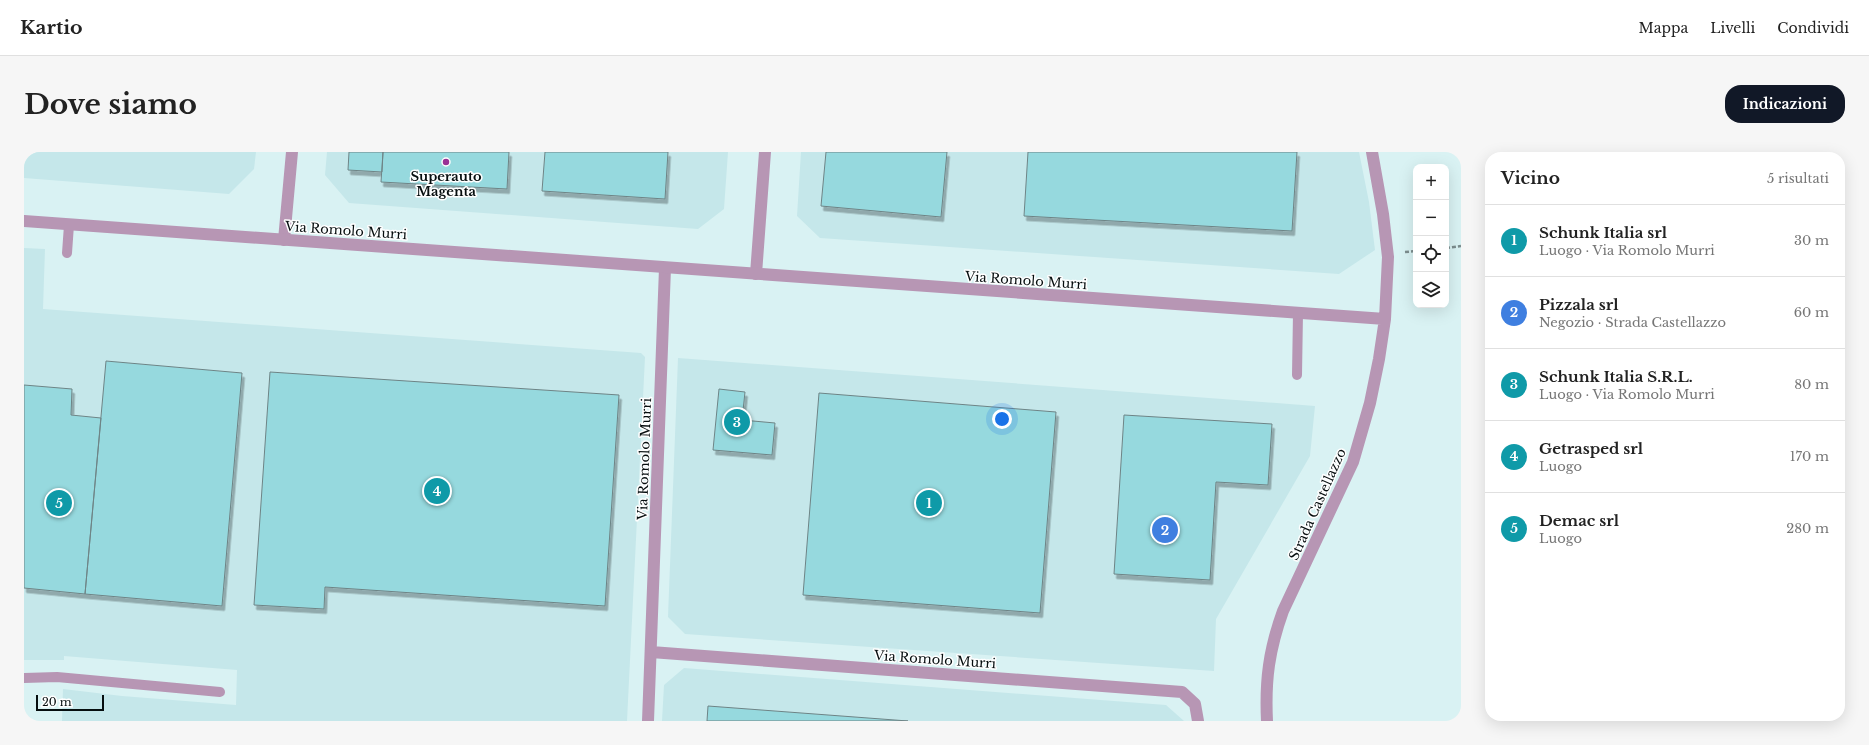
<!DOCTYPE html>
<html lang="it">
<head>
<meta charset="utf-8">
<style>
	body { margin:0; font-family:"Libre Baskerville",serif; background:#f6f6f6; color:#222 }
	.controls { position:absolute; right:12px; top:12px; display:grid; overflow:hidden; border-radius:8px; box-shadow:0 4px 16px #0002 }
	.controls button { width:36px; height:36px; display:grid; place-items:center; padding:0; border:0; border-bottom:1px solid #e0e0e0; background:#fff; color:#222; font:20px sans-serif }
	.scale { position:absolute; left:12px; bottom:10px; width:68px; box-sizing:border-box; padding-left:4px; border:2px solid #060e0f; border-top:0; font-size:11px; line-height:14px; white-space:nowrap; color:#060e0f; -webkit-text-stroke:3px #fff; paint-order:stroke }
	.you { position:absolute; left:978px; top:267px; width:14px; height:14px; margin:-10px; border:3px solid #fff; border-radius:50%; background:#1a73e8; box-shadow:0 0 0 6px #1a73e833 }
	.badge { display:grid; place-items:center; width:26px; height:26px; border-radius:50%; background:#111827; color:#fff; font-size:13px; font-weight:700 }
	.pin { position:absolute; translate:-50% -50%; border:2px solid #fff; box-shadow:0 1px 4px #0006 }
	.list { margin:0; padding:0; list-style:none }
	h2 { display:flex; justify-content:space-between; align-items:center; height:52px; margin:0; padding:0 16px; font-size:17px }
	h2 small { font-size:13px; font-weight:400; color:#767676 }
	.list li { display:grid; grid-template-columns:26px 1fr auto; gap:12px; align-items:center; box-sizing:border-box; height:72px; padding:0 16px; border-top:1px solid #e0e0e0 }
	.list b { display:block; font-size:15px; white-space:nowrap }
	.list p { margin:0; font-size:13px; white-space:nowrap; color:#767676 }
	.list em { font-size:13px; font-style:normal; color:#767676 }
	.icon { flex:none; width:22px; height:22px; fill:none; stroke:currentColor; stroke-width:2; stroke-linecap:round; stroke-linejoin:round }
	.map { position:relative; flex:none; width:1437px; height:569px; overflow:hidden; border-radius:16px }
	header { display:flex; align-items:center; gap:24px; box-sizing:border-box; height:56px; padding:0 20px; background:#fff; border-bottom:1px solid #e0e0e0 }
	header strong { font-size:19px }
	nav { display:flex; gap:22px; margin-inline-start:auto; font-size:14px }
	.intro { display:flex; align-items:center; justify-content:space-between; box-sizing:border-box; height:96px; padding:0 24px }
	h1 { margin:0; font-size:28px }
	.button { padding:10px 18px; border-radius:16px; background:#111827; color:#fff; font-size:14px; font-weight:700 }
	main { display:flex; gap:24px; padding:0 24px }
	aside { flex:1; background:#fff; border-radius:16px; box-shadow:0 4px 16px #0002 }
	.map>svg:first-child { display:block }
	.built { fill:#c5e7ea }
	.building { fill:#96d9de; stroke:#6e8486; filter:url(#shadow) }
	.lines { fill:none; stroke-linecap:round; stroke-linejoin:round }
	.path { stroke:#7c8d8e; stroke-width:2.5; stroke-dasharray:4 2; stroke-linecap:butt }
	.service { stroke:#b796b4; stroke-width:10 }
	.minor { stroke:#b796b4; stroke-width:12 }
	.tertiary { stroke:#b796b4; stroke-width:12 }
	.poi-dot { fill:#993195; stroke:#fff; stroke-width:1.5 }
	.labels { text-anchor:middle; stroke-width:3; stroke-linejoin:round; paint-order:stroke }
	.poi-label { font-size:13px; font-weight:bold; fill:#060e0f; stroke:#fff }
	.street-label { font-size:13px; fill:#060e0f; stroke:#fff }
</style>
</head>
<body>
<header>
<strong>Kartio</strong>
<nav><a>Mappa</a><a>Livelli</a><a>Condividi</a></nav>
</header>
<div class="intro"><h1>Dove siamo</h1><a class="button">Indicazioni</a></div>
<main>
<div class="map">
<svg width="1437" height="569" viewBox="0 0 1437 569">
	<defs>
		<filter id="shadow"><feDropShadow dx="2.5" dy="4.5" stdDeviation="0" flood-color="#0004"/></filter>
	</defs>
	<rect width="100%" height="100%" fill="#d9f2f3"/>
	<path class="built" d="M0,0H232L230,17L205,42L0,26Z
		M303,0H704L700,57L674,77L325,51L301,23Z
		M777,0H1335L1345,50L1351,98L1315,122L796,86L773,64Z
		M0,96L21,97L19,157L617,201L621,205L603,569H38L39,537L98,544L212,553L213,518L40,504V508H0Z
		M654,206L1291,254L1286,304L1192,467L1190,519L661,482L644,465Z
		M660,516L1142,553L1160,569H638L640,533Z"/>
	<path class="building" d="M325,0H359L358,20L324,18Z
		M359,0H485L483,37L357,30Z
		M521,0H644L641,47L518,39Z
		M802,0H923L917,65L797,54Z
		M1004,0H1273L1268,79L1000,64Z
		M82,209L218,221L198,454L61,442Z
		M246,220L595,243L581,454L301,435L300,457L230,453Z
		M0,233L48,237L47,263L77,266L61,442L0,436Z
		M695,237L721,240L718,268L751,271L748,303L689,298Z
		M795,241L1032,260L1016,461L779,443Z
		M1100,263L1248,272L1244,333L1192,330L1186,428L1090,422Z
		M684,554L884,569H683Z"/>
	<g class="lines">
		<path class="path" d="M1422,96L1437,94
			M1381,100L1392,99"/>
		<path class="service" d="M43,101L45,73
			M1273,223L1274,161
			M0,526L33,525L196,540"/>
		<path class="minor" d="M260,88L268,0
			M732,122L741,0
			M627,500L1158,540L1171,552L1174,569
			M624,569L641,116"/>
		<path class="tertiary" d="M0,69L1361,167
			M1243,569C1241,528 1245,498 1259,459L1329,310L1346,251L1355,207L1361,167L1364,105L1359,62L1348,0"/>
	</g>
	<circle class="poi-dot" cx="422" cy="10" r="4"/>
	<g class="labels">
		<g class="poi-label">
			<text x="422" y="29">Superauto<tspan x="422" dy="15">Magenta</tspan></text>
		</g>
		<g class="street-label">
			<text transform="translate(322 78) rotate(4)" y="5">Via Romolo Murri</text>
			<text transform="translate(1002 128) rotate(4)" y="5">Via Romolo Murri</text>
			<text transform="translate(620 307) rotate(-88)" y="5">Via Romolo Murri</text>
			<text transform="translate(1293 352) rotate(-66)" y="5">Strada Castellazzo</text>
			<text transform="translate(911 507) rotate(4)" y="5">Via Romolo Murri</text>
		</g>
	</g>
</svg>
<div class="controls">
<button>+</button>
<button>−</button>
<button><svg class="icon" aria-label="locate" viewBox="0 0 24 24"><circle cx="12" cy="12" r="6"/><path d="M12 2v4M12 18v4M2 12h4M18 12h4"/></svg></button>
<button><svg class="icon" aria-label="layers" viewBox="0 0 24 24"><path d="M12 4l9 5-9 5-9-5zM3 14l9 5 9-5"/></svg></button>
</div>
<div class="scale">20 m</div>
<div class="you"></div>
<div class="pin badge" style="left:905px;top:351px;background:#0f9aa8">1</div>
<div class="pin badge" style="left:1141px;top:378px;background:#3f7fe0">2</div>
<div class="pin badge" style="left:713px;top:270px;background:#0f9aa8">3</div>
<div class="pin badge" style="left:413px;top:339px;background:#0f9aa8">4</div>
<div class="pin badge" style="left:35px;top:351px;background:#0f9aa8">5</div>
</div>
<aside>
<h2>Vicino<small>5 risultati</small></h2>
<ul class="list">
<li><span class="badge" style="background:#0f9aa8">1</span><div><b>Schunk Italia srl</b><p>Luogo · Via Romolo Murri</p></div><em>30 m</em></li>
<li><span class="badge" style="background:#3f7fe0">2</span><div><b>Pizzala srl</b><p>Negozio · Strada Castellazzo</p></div><em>60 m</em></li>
<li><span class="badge" style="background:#0f9aa8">3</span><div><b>Schunk Italia S.R.L.</b><p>Luogo · Via Romolo Murri</p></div><em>80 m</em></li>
<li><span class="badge" style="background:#0f9aa8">4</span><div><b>Getrasped srl</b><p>Luogo</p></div><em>170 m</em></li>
<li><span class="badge" style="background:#0f9aa8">5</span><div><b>Demac srl</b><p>Luogo</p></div><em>280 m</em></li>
</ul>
</aside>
</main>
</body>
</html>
